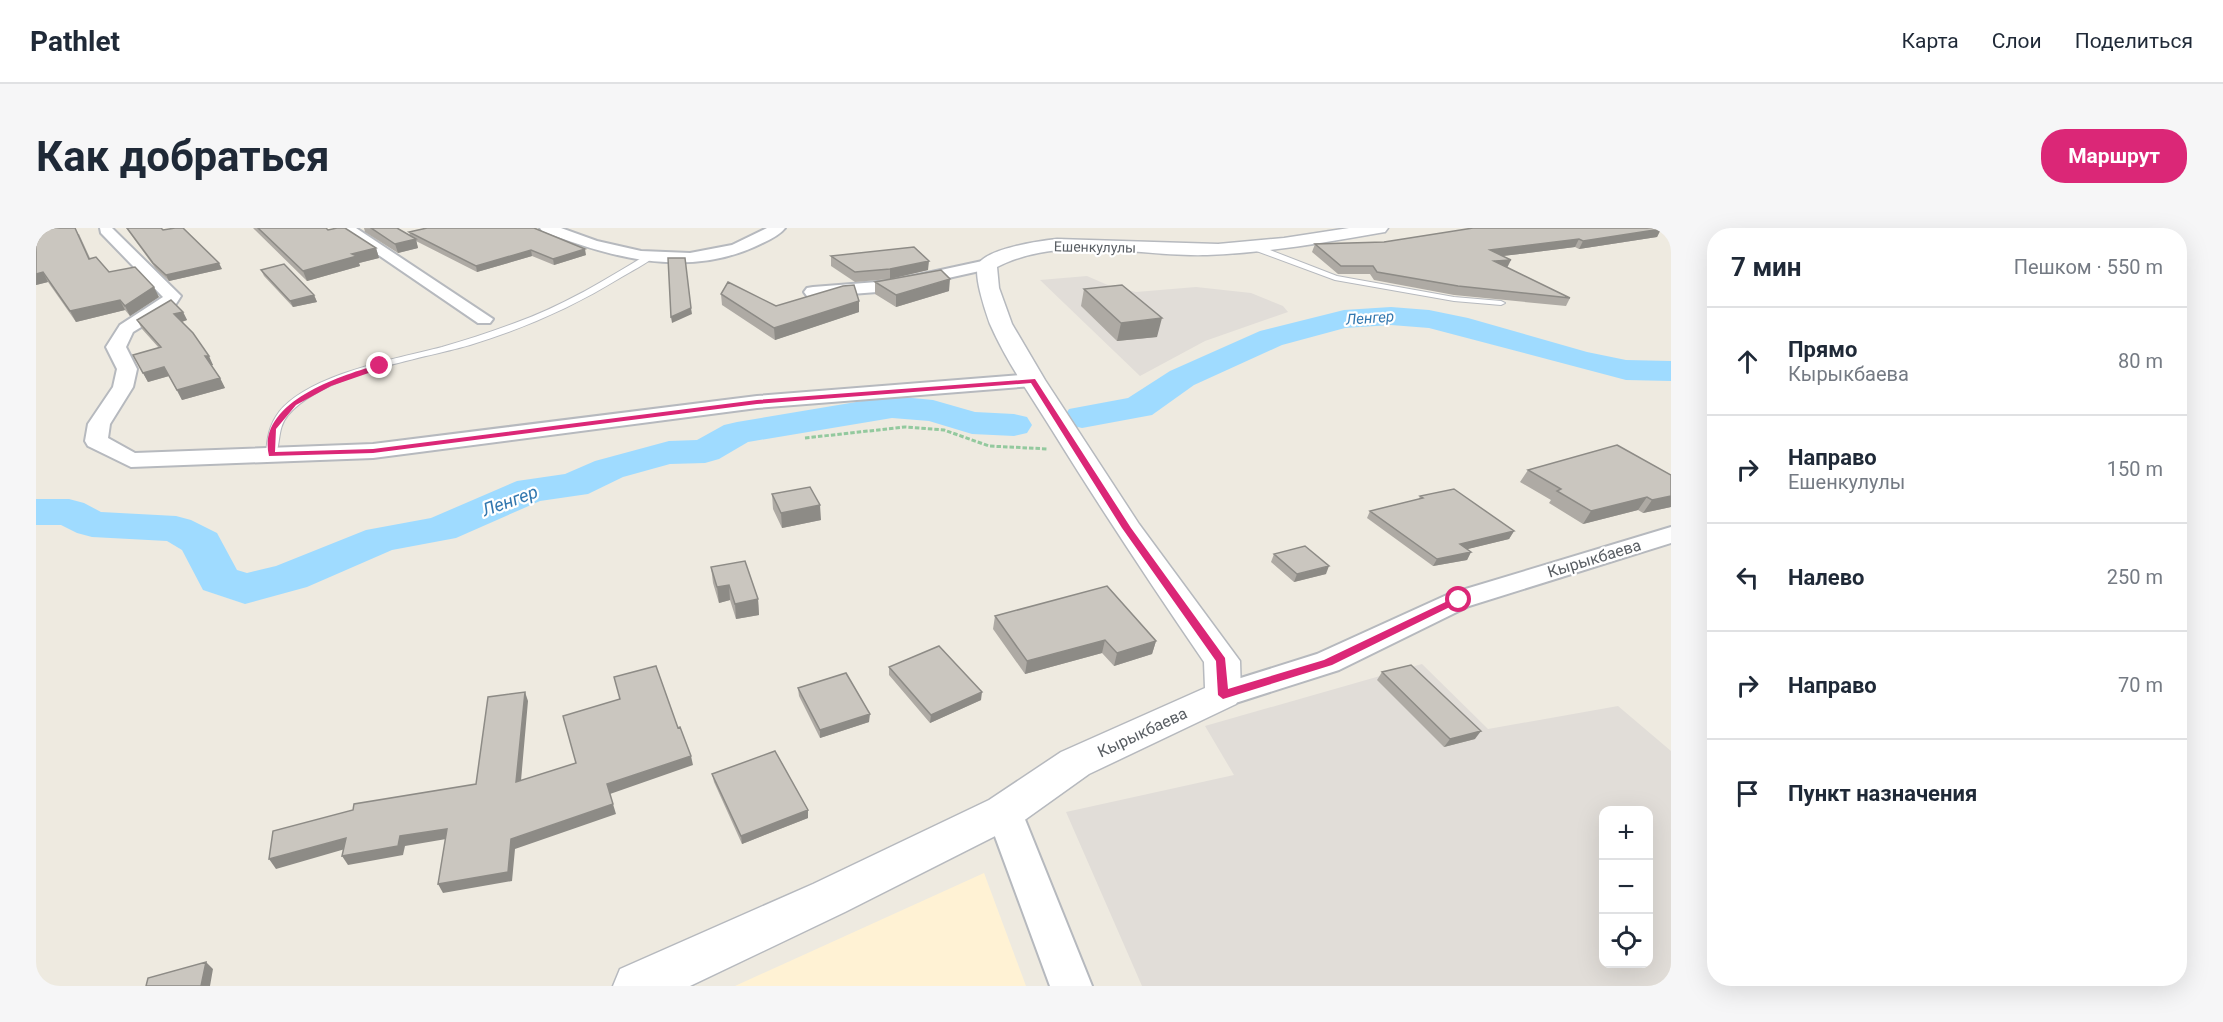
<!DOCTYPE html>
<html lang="ru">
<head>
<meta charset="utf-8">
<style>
	body { margin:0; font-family:Roboto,sans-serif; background:#f6f6f7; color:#1f2937 }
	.controls { position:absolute; right:18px; bottom:18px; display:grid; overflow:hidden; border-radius:12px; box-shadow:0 6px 24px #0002 }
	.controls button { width:54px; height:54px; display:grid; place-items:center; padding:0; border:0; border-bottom:2px solid #e0e1e3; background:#fff; color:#1f2937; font:30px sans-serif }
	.stop { position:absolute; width:18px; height:18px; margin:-14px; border:4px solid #db2777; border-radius:50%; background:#fff }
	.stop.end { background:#db2777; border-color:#fff; box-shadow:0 2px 6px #0008 }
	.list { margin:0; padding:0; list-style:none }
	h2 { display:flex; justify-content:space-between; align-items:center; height:78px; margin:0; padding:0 24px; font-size:26px }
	h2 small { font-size:20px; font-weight:400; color:#747a83 }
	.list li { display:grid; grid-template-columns:39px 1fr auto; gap:18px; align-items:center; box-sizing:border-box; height:108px; padding:0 24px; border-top:2px solid #e0e1e3 }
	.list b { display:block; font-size:22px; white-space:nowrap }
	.list p { margin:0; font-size:20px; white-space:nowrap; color:#747a83 }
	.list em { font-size:20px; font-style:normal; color:#747a83 }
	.icon { flex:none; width:33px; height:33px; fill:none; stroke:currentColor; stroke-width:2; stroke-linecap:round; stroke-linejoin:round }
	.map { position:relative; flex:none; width:1635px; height:758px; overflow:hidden; border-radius:24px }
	header { display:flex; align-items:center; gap:36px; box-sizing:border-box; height:84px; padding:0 30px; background:#fff; border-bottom:2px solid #e0e1e3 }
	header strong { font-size:28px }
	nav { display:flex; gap:33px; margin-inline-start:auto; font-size:21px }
	.intro { display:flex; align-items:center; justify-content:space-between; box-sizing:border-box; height:144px; padding:0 36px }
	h1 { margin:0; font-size:42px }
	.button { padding:15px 27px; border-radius:24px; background:#db2777; color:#fff; font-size:21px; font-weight:700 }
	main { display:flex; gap:36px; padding:0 36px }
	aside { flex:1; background:#fff; border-radius:24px; box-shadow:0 6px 24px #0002 }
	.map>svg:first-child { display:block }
	.commercial { fill:#fff2d4 }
	.industrial { fill:#e1ddd8; fill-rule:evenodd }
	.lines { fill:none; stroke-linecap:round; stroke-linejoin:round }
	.river { fill:#9fdbff; fill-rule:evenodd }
	.service-casing { stroke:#b6b9be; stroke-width:2 }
	.minor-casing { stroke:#b6b9be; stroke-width:4 }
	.tertiary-casing { stroke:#b6b9be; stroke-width:3 }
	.path { stroke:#93c99e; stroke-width:3; stroke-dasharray:4.5 2; stroke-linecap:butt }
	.service { fill:#fff; fill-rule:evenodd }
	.minor { fill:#fff; fill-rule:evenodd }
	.tertiary { fill:#fff; fill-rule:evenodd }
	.wall { fill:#aeaaa4 }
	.shaded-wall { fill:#8d8b86 }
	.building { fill:#cac6bf; stroke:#8d8b86; stroke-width:1.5 }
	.route { fill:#db2777 }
	.labels { text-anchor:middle; stroke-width:4.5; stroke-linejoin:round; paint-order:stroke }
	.far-street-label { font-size:14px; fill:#595e63; stroke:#fff }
	.far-water-label { font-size:15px; font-style:italic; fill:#3277af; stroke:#fff }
	.street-label { font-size:16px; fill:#595e63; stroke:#fff }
	.water-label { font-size:18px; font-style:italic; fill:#3277af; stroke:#fff }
</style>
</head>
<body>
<header>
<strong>Pathlet</strong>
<nav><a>Карта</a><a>Слои</a><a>Поделиться</a></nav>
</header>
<div class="intro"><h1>Как добраться</h1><a class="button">Маршрут</a></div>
<main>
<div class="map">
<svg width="1635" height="758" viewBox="0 0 1635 758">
	<rect width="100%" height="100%" fill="#eeeae0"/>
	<path class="commercial" d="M948,645L990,758H699Z"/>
	<path class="industrial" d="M1051,48L1074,58L1100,64L1160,59L1215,65L1247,78L1252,84L1169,113L1104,148L1004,52Z
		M1386,436L1452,501L1582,478L1635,523V758H1106L1030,584L1198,547L1169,498ZM1568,582H1612V736H1568Z"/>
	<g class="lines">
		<path class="river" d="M1355,79L1393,82L1432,90L1551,124L1590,132L1635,133V153L1590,152L1393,100L1355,97L1309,100L1246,117L1158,157L1116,187L1046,200L1033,197L1028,189L1033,181L1092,170L1134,143L1224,103L1308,82Z
			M856,168L897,172L939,184L978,186L991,189L996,197L991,205L978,208L936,206L893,193L856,190L712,214L683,231L669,235L634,236L587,249L552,266L504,273L420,310L356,322L271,359L209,376L167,362L146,322L131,313L56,309L41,305L25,297H0V271H33L48,275L65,284L140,288L155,292L181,305L201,342L211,345L240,338L330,302L395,290L481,253L529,246L559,233L633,213L661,212L688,197L701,194Z"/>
		<g class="service-casing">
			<path id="service" d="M1215,17H1221L1301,48L1418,69L1465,73L1469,75L1465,77L1418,73L1299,52L1215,21Z
				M612,26L619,28C609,37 595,43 584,50C537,79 487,101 434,117C382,132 289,145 252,187C241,200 245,215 239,229H231L230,227C231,211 233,197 243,184C274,146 359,131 406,119C431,112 455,104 479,95C527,78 569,52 612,26Z"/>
		</g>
		<g class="minor-casing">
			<path id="minor" d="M64,0H76L145,68L138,79L97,104L90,119L101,141L97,159L74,196L72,210L99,225L337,216L721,168L997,146L1004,148L1007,152L1004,156L997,158L721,180L337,230L95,239L52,218L49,213L52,196L77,159L81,141L70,119L84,97L127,69L65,5Z
				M303,0H320L457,91L454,95H442Z
				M504,0H525L561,13L605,23L654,25L696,17L731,0H749C742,9 728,14 718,19C648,50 573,29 506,3Z
				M951,32L959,37L957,40L854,63L777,69L771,68L768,64L771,60L777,59L854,53Z
				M1635,299V315L1433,378L1303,442L1187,479L1176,475L1171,467L1176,459L1281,426L1413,366Z
				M968,569L981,573L986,584L1056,758H1014L950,584L955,573Z"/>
		</g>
		<g class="tertiary-casing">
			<path id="tertiary" d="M1313,0H1352L1349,4L1343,5C1286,15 1229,25 1171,27C1102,29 1025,6 961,39L963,60L976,96L1009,152L1103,296L1204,433L1205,467L1200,476L1053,546L983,596L809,684L654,758H577L584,741L777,656L953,572L1025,524L1169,460L1168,434C1116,358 1065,281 1016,202C995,168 970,133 954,96C950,85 936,44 943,35C954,20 1003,13 1021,11L1182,16L1248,10Z"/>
		</g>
		<path class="path" d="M769,210L869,199L908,202L953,218L1012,221"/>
		<use href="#service" class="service"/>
		<use href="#minor" class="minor"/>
		<use href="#tertiary" class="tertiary"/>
	</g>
	<path class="wall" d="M90,0H125L127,2L186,41L133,53L120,41Z
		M217,0H267L292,2L340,20L343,30L323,35L324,38L271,53Z
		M328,0H361L374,7L373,4L550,27L518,37L496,28L441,44L380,13L382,20L362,25L329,4Z
		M1625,1L1621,9L1543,21L1539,19L1467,28L1471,40L1534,70L1530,78L1418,67L1338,52L1334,46H1302L1276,24L1279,16L1348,14Z
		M0,3L43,6L54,30L73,44L123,69L94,88L89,82L40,94L12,54L0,57Z
		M795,28L892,42L854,51L819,54L795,38Z
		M225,42L278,67L281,74L257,79L228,48Z
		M839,54L913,63L860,79L839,66Z
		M1048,61L1121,109L1081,113L1045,78Z
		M685,66L740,78L823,73V84L739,112L686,77Z
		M147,84L151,92L146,94L177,137H175L184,150L189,160L146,172L133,148L112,154L97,127L123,120L106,101L101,92Z
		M1492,242L1635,247V279L1607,285L1602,282L1547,296L1513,275L1515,272L1484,254Z
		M736,266L785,292L746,300L737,281Z
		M1384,268L1478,303L1473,311L1431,321L1435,324L1431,332L1397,338L1331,290L1334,283L1383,271Z
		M1238,326L1290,346L1258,354L1235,334Z
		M675,339L722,371L723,387L700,391L694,372L683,375L677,355Z
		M959,388L1120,413L1116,426L1078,438L1066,425L989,446L957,401Z
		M853,439L945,472L894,495L853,447Z
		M1346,444L1439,511L1408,519L1341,452Z
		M762,460L833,494L784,510L763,468Z
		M676,546L772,590L706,616L678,554Z"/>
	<path class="shaded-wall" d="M1625,1L1621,9L1543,21L1547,13Z
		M380,11L382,20L362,25L359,16Z
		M1543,11L1539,19L1451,30L1454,22Z
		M340,20L343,30L323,35L324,38L271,53L267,43L316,26Z
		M549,21L550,27L518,37L517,31Z
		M495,22L496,28L441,44L440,38Z
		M1475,32L1471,40L1458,33Z
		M893,33L892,42L854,51V41Z
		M183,35L186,41L133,53L130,47Z
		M7,44L12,54L0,57V46Z
		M914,51L913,63L860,79V67Z
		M118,59L123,69L94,88L89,78Z
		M278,67L281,74L257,79L254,73Z
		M84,72L89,82L40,94L34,83Z
		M823,73V84L739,112L738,100Z
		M655,80L656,86L636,95L635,89Z
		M147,84L151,92L142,95L138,86Z
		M1126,90L1121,109L1081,113L1085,95Z
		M169,128H173L177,137L174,138Z
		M128,139L133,148L112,154L107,145Z
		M184,150L189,160L146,172L141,162Z
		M1635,268V279L1607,285L1616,272Z
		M1611,269L1602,282L1547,296L1555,283Z
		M784,277L785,292L746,300L745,285Z
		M1478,303L1473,311L1420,324L1424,316Z
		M1435,324L1431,332L1397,338L1401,331Z
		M1293,338L1290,346L1258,354L1261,346Z
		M693,357L694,372L683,375L681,359Z
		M722,371L723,387L700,391L699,376Z
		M1069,412L1066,425L989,446L991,433Z
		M1120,413L1116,426L1078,438L1081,425Z
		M489,464L492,473L484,564L480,554Z
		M946,464L945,472L894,495L895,487Z
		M834,486L833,494L784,510V502Z
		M1445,503L1439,511L1408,519L1414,511Z
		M655,528L657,537L574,566L571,556Z
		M577,576L580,586L479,621L476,653L407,665L402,656L475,611Z
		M772,582V590L706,616L705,608Z
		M411,601L416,610L369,618L367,627L312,637L306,628L364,608Z
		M310,610L316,619L240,641L233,631Z
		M170,734L177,741L174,758H165Z"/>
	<path class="building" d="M20,0H39L53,31L60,29L73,44L99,39L118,59L89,78L84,72L34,83L7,44L0,46V3Z
		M91,0H125L127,2L139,0H147L183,35L130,47L117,35Z
		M222,0H290L292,2L301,0H309L340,20L316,26L321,28L267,43Z
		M335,0H361L380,11L359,16Z
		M391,0H498L549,21L517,31L495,22L440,38L373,4Z
		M1437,0H1621L1625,1L1547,13L1543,11L1454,22L1475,32L1458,33L1534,70L1422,58L1341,44L1337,38H1305L1279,16L1348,14Z
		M878,19L893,33L854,41L819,44L795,28Z
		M632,30H649L655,80L635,89Z
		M248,36L278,67L254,73L225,42Z
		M905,42L914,51L860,67L839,54Z
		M692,54L740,78L807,58L818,57L823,73L738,100L685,66Z
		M1086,57L1126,90L1085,95L1048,61Z
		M135,72L147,84L138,86L157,105L173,128H169L184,150L141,162L128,139L107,145L97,127L125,119L101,92Z
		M1581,217L1635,247V268L1616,272L1611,269L1555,283L1521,263L1525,261L1492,242Z
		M774,259L784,277L745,285L736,266Z
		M1418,261L1478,303L1424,316L1435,324L1401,331L1334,283L1387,270L1384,268Z
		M1269,318L1293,338L1261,346L1238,326Z
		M709,333L722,371L699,376L693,357L681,359L675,339Z
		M1071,358L1120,413L1081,425L1069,412L991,433L959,388Z
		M903,418L946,464L895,487L853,439Z
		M1375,437L1445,503L1414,511L1346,444Z
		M620,438L642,500L644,499L655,528L571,556L577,576L475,611L472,644L402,656L411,601L364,608L362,618L306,628L310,610L233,631L237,603L317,582L318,576L440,556L452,469L489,464L480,554L540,535L527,488L584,471L578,449Z
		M810,445L834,486L784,502L762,460Z
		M739,523L772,582L705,608L676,546Z
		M170,734L165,758H110L112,750Z"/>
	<path class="route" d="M344,136L347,140L295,158L260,177L240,201L239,224L337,221L721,172L999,151L1095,300L1189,430L1192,461L1288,432L1420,369L1428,372L1296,437L1187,471L1182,467L1180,433L1086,300L995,155L721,176L337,225L233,228C220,174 304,148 344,136Z"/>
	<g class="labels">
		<g class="far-street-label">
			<text transform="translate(1059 19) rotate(1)" y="5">Ешенкулулы</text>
		</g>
		<g class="far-water-label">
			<text transform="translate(1334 90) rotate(-4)" y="5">Ленгер</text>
		</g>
		<g class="street-label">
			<text transform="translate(1558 330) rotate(-17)" y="6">Кырыкбаева</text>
			<text transform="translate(1106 504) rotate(-25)" y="6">Кырыкбаева</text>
		</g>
		<g class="water-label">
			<text transform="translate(474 273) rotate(-20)" y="6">Ленгер</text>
		</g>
	</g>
</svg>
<div class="controls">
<button>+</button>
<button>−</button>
<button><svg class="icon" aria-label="locate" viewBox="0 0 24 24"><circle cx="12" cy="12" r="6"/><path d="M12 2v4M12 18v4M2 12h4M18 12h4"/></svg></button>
</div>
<div class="stop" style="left:1423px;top:372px"></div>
<div class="stop end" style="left:344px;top:138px"></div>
</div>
<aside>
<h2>7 мин<small>Пешком · 550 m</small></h2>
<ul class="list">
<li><svg class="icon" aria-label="ahead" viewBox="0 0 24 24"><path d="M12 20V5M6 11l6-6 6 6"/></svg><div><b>Прямо</b><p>Кырыкбаева</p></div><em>80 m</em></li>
<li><svg class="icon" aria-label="right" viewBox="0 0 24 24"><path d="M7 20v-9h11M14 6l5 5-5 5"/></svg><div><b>Направо</b><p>Ешенкулулы</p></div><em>150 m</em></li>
<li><svg class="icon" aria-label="left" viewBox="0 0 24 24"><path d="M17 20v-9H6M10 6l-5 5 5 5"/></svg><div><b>Налево</b></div><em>250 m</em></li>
<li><svg class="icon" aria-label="right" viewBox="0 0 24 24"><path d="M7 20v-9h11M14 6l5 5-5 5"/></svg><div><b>Направо</b></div><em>70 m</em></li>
<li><svg class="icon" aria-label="arrive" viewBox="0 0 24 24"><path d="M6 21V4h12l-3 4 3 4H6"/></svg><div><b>Пункт назначения</b></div></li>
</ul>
</aside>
</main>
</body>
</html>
